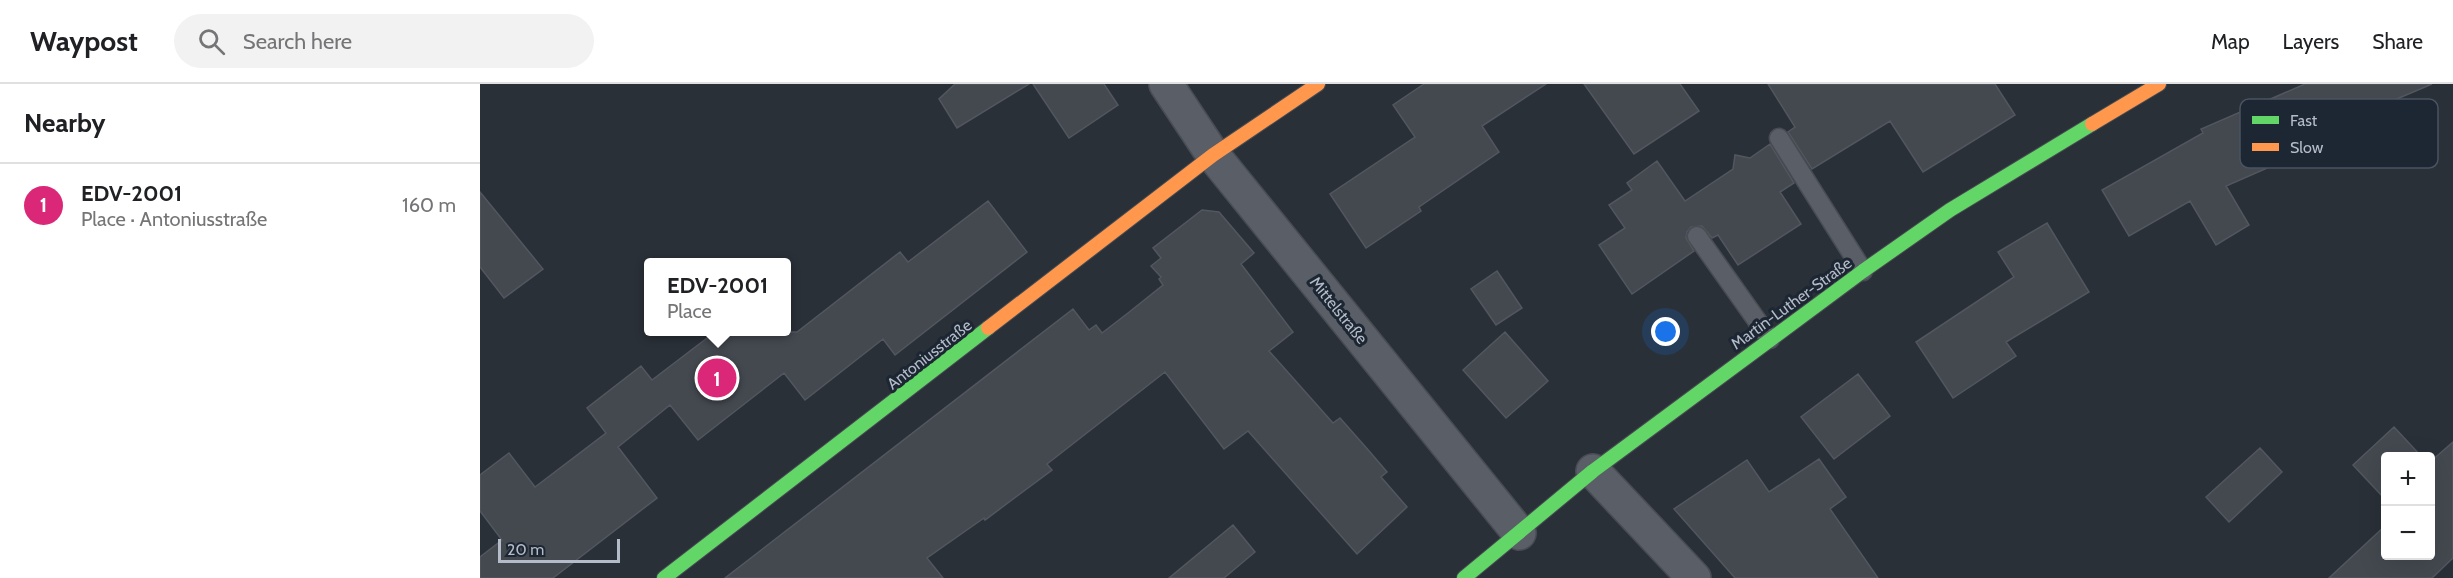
<!DOCTYPE html>
<html lang="en">
<head>
<meta charset="utf-8">
<style>
	body { margin:0; font-family:Cabin,sans-serif; background:#f2f2f2; color:#202124 }
	.controls { position:absolute; right:18px; bottom:18px; display:grid; overflow:hidden; border-radius:6px; box-shadow:0 6px 24px #0002 }
	.controls button { width:54px; height:54px; display:grid; place-items:center; padding:0; border:0; border-bottom:2px solid #e0e0e0; background:#fff; color:#202124; font:30px sans-serif }
	.scale { position:absolute; left:18px; bottom:15px; width:122px; box-sizing:border-box; padding-left:6px; border:3px solid #b4bcc9; border-top:0; font-size:16px; line-height:21px; white-space:nowrap; color:#b4bcc9; -webkit-text-stroke:4px #1d2633; paint-order:stroke }
	.you { position:absolute; left:1186px; top:248px; width:21px; height:21px; margin:-15px; border:4px solid #fff; border-radius:50%; background:#1a73e8; box-shadow:0 0 0 9px #1a73e833 }
	.badge { display:grid; place-items:center; width:39px; height:39px; border-radius:50%; background:#db2777; color:#fff; font-size:20px; font-weight:700 }
	.pin { position:absolute; translate:-50% -50%; border:3px solid #fff; box-shadow:0 2px 6px #0006 }
	.popup { position:absolute; left:164px; top:174px; width:147px; height:78px; box-sizing:border-box; display:grid; place-content:center; border-radius:6px; background:#fff; filter:drop-shadow(0 2px 4px #0005); font-size:20px; white-space:nowrap; color:#757577 }
	.popup b { font-size:22px; color:#202124 }
	.popup::after { content:''; position:absolute; left:50%; top:100%; margin-left:-12px; border:12px solid transparent; border-top-color:#fff }
	.list { margin:0; padding:0; list-style:none }
	h2 { display:flex; justify-content:space-between; align-items:center; height:78px; margin:0; padding:0 24px; font-size:26px }
	h2 small { font-size:20px; font-weight:400; color:#757577 }
	.list li { display:grid; grid-template-columns:39px 1fr auto; gap:18px; align-items:center; box-sizing:border-box; height:84px; padding:0 24px; border-top:2px solid #e0e0e0 }
	.list b { display:block; font-size:22px; white-space:nowrap }
	.list p { margin:0; font-size:20px; white-space:nowrap; color:#757577 }
	.list em { font-size:20px; font-style:normal; color:#757577 }
	.icon { flex:none; width:33px; height:33px; fill:none; stroke:currentColor; stroke-width:2; stroke-linecap:round; stroke-linejoin:round }
	.map { position:relative; flex:none; width:1973px; height:494px; overflow:hidden }
	header { display:flex; align-items:center; gap:36px; box-sizing:border-box; height:84px; padding:0 30px; background:#fff; border-bottom:2px solid #e0e0e0 }
	header strong { font-size:28px }
	nav { display:flex; gap:33px; margin-inline-start:auto; font-size:21px }
	.search { width:420px; height:54px; background:#f2f2f2; display:flex; align-items:center; gap:15px; box-sizing:border-box; padding:0 21px; border-radius:33px; color:#757577; font-size:22px }
	main { display:flex }
	aside { flex:1; background:#fff }
	.map>svg:first-child { display:block }
	.building { fill:#444950; stroke:#52575f; stroke-width:1.5 }
	.lines { fill:none; stroke-linecap:round; stroke-linejoin:round }
	.lane-casing { stroke:#484c53; stroke-width:21 }
	.street-casing { stroke:#484c53; stroke-width:36 }
	.fast-casing { stroke:#484c53; stroke-width:16 }
	.slow-casing { stroke:#484c53; stroke-width:16 }
	.lane { stroke:#5a5e66; stroke-width:18 }
	.street { stroke:#5a5e66; stroke-width:33 }
	.fast { stroke:#63d668; stroke-width:14 }
	.slow { stroke:#ff974d; stroke-width:14 }
	.labels { text-anchor:middle; stroke-width:6; stroke-linejoin:round; paint-order:stroke }
	.street-label { font-size:16px; fill:#b4bcc9; stroke:#1d2633 }
	.key { fill:#1d2633; stroke:#4a5360; stroke-width:1.5 }
	.key-label { font-size:16px; fill:#b4bcc9 }
</style>
</head>
<body>
<header>
<strong>Waypost</strong>
<div class="search"><svg class="icon" aria-label="search" viewBox="0 0 24 24"><circle cx="10" cy="10" r="6"/><path d="M15 15l6 6"/></svg>Search here</div>
<nav><a>Map</a><a>Layers</a><a>Share</a></nav>
</header>
<main>
<aside>
<h2>Nearby<small></small></h2>
<ul class="list">
<li><span class="badge">1</span><div><b>EDV-2001</b><p>Place · Antoniusstraße</p></div><em>160 m</em></li>
</ul>
</aside>
<div class="map">
<svg width="1973" height="494" viewBox="0 0 1973 494">
	<rect width="100%" height="100%" fill="#2a3038"/>
	<path class="building" d="M475,0H549L477,44L459,15Z
		M553,0H624L638,21L589,54Z
		M944,0H1066L1002,42L1019,68L939,123L941,127L886,164L850,110L935,53L913,21Z
		M1104,0H1200L1219,27L1154,70Z
		M1288,0H1515L1535,31L1443,88L1410,37L1332,85L1308,48L1315,43Z
		M1825,0H1952L1872,34L1882,57L1840,75L1835,63L1746,102L1769,141L1736,161L1710,117L1649,152L1622,106L1723,49L1721,45Z
		M1290,60L1314,99L1300,108L1321,140L1258,181L1238,151L1232,154L1222,142L1211,143L1207,148L1206,154L1214,167L1152,210L1119,161L1145,144L1129,121L1152,106L1147,99L1177,77L1205,117L1253,85L1255,71L1270,74Z
		M0,108L63,185L24,214L0,183Z
		M508,117L547,168L415,271L403,255L325,316L304,289L218,356L190,321L138,363L177,414L73,494H0V473L22,456L0,427V391L29,369L55,403L126,349L107,324L161,282L172,296L235,248H317L420,168L428,178Z
		M722,126L739,128L774,169L761,180L813,248L789,267L853,339L860,334L890,368L907,388L901,393L927,423L877,470L768,347L744,365L685,288L567,380L572,386L505,436L504,434L447,474L463,494H245L593,225L609,246L616,241L622,249L648,229L683,201L679,195L681,193L671,182L681,174L673,164Z
		M1567,139L1609,208L1526,258L1536,272L1473,314L1436,258L1534,193L1518,168Z
		M1017,187L1042,224L1016,241L991,205Z
		M1025,248L1068,297L1026,334L983,286Z
		M1378,290L1410,332L1354,375L1321,333Z
		M1914,343L1941,372H1905V415L1873,381Z
		M1973,358V474L1952,494H1849L1905,442V471H1950V378Z
		M1780,364L1802,388L1749,438L1726,413Z
		M1339,375L1366,413L1350,425L1398,494H1255L1194,425L1267,376L1289,408Z
		M753,441L775,468L744,494H689Z"/>
	<g class="lines">
		<g class="lane-casing">
			<path id="lane" d="M1299,54L1383,187
				M1217,152L1290,255"/>
		</g>
		<g class="street-casing">
			<path id="street" d="M686,0L733,71L1039,449
				M1113,387L1214,494"/>
		</g>
		<g class="fast-casing">
			<path id="fast" d="M184,494L508,244
				M984,494L1113,387L1383,187L1470,126L1612,40"/>
		</g>
		<g class="slow-casing">
			<path id="slow" d="M1612,40L1679,0
				M508,244L733,71L838,0"/>
		</g>
		<use href="#lane" class="lane"/>
		<use href="#street" class="street"/>
		<use href="#fast" class="fast"/>
		<use href="#slow" class="slow"/>
	</g>
	<g class="labels">
		<g class="street-label">
			<text transform="translate(1311 219) rotate(-36)" y="6">Martin-Luther-Straße</text>
			<text transform="translate(859 226) rotate(51)" y="6">Mittelstraße</text>
			<text transform="translate(449 270) rotate(-38)" y="6">Antoniusstraße</text>
		</g>
	</g>
	<rect x="1760" y="15" width="198" height="69" rx="9" class="key"/>
	<rect x="1772" y="32" width="27" height="8" fill="#63d668"/>
	<rect x="1772" y="59" width="27" height="8" fill="#ff974d"/>
	<g class="key-label">
		<text x="1810" y="42">Fast</text>
		<text x="1810" y="69">Slow</text>
	</g>
</svg>
<div class="controls">
<button>+</button>
<button>−</button>
</div>
<div class="scale">20 m</div>
<div class="you"></div>
<div class="pin badge" style="left:237px;top:294px">1</div>
<div class="popup"><b>EDV-2001</b>Place</div>
</div>
</main>
</body>
</html>
